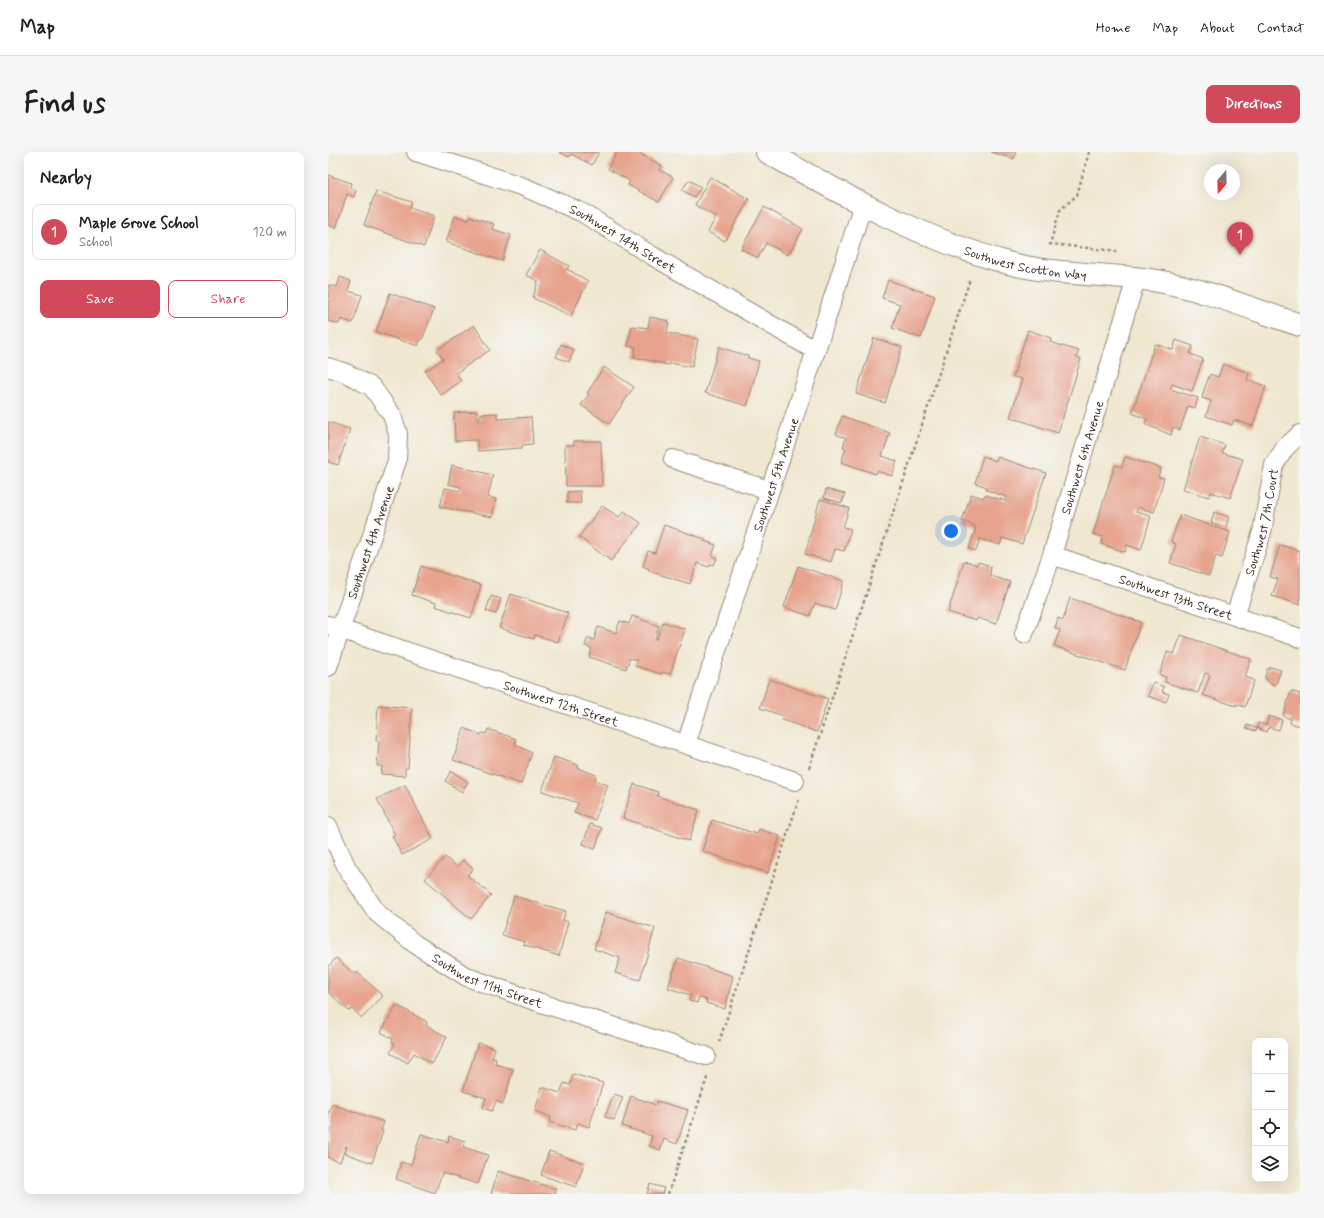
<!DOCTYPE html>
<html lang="en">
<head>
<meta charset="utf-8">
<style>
	body { margin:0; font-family:Mynerve,sans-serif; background:#f6f6f6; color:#202124 }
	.controls { position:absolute; right:12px; bottom:12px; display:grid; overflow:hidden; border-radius:8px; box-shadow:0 4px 16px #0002 }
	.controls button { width:36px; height:36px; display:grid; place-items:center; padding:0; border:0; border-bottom:1px solid #e0e0e0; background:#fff; color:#202124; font:20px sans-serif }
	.compass { position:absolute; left:876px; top:12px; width:36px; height:36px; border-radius:50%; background:#fff; box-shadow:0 4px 16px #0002; rotate:199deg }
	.you { position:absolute; left:623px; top:379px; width:14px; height:14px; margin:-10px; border:3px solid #fff; border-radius:50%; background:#1a73e8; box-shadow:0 0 0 6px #1a73e833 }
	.badge { display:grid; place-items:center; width:26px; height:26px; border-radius:50%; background:#d1495b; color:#fff; font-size:13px; font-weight:700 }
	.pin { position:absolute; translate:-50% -33px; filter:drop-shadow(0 1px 2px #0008) }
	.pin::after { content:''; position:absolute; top:21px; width:14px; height:12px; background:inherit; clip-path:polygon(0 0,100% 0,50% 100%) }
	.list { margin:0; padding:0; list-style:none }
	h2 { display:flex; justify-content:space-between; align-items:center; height:52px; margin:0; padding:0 16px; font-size:17px }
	h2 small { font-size:13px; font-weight:400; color:#757577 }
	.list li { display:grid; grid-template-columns:26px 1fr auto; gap:12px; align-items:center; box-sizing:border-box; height:56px; margin:0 8px 8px; padding:0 8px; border:1px solid #e0e0e0; border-radius:8px }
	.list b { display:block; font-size:15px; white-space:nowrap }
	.list p { margin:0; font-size:13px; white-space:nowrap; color:#757577 }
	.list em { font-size:13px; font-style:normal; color:#757577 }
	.actions { display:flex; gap:8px; padding:12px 16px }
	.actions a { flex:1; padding:9px 0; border:1px solid #d1495b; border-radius:8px; text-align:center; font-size:14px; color:#d1495b }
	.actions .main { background:#d1495b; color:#fff }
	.icon { flex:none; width:22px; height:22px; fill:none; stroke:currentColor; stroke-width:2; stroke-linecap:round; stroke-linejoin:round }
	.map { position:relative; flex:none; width:972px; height:1042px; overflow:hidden; border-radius:8px }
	header { display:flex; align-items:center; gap:24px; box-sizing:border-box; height:56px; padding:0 20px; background:#fff; border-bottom:1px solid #e0e0e0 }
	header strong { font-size:19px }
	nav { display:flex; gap:22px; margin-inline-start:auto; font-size:14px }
	.intro { display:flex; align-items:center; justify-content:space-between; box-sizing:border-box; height:96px; padding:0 24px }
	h1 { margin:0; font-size:28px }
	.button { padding:10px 18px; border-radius:8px; background:#d1495b; color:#fff; font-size:14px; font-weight:700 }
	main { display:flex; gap:24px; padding:0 24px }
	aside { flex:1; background:#fff; border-radius:8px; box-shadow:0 4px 16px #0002 }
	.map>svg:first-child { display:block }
	.building { fill:#e7a38d }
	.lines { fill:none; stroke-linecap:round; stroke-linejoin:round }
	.minor-casing { stroke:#968877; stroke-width:20 }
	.tertiary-casing { stroke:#968877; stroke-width:24 }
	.path { stroke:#968877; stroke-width:2.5; stroke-dasharray:3 3; stroke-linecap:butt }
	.minor { stroke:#fff; stroke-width:18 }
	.tertiary { stroke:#fff; stroke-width:22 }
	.labels { text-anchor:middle; stroke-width:3.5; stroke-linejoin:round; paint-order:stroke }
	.street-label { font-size:13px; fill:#3b2a1e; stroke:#f6f6f2 }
</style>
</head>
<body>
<header>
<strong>Map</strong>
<nav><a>Home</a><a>Map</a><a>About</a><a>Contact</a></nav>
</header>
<div class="intro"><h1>Find us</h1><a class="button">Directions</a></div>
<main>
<aside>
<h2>Nearby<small></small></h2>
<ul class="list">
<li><span class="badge">1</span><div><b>Maple Grove School</b><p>School</p></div><em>120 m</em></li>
</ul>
<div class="actions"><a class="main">Save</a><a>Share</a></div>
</aside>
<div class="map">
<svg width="972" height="1042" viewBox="0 0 972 1042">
	<rect width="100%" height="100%" fill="#f6f6f2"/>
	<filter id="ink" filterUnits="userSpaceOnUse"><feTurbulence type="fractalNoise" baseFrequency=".025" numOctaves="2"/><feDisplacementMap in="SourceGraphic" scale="8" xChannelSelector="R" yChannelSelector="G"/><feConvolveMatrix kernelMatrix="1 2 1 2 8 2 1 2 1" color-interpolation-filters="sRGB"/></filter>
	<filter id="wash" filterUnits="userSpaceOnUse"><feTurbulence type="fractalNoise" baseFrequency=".012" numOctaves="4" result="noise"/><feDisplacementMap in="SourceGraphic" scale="16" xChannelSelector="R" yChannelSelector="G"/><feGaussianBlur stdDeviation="0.9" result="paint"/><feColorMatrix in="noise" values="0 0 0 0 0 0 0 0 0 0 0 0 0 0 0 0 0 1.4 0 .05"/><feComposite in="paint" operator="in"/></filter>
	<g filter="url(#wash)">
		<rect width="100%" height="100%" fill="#f0e7d0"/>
		<g id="blocks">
			<path class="building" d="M231,0H271L264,13L243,2L241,5Z
				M289,0H309L334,14L332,18L345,25L331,50L300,33L302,29L280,17Z
				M663,0H688L686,7Z
				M0,23L23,31L22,35L28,38L26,45L19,42L8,76L0,73Z
				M382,25L421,47L397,89L380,80L388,65L367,53Z
				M361,28L373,35L366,45L354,38Z
				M48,39L84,50L82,56L106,64L96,95L36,73Z
				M436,55L475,77L460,103L438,91L430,106L413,97Z
				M127,64L141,68L142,64L166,72L164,77L183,83L174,109L118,90Z
				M212,98L241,114L239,117L260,129L243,164L205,146L210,129L198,123Z
				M12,125L23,129L20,139L34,143L25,171L13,167L11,172L0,169V133L9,135Z
				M560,128L607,144L593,186L564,176L572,152L554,146Z
				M62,141L106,157L94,188H92L90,194L48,180Z
				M322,165L341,169L339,181L370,187L364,215L341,211V213L306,205L308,195L300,194L304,174L320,176Z
				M146,173L162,198L128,221L133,229L113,243L97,219L115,207L109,198Z
				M700,178L723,186L722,190L751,199L748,205L753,207L730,281L682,265L694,227L685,225Z
				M546,186L574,195L557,251L528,242Z
				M848,188L865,194L862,202L875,207L864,239L844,232L842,237L870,246L867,256L860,254L852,278L845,275L843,283L817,272L819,267L804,261L827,192L845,198Z
				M233,192L246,198L241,210L228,205Z
				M391,195L420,204V206L431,209L419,254L377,241Z
				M895,212L921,221L919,228L938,234L925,274L906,268L904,273L878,264L883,249L874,246L877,235L882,222L890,225Z
				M276,215L306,235L281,272L253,253L261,242L259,241Z
				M149,259L150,268H152V262L169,261V267L203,265L205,292L194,293V296L150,299L149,288L127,289L126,261Z
				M514,264L562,281L554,304L569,309L564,324L549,319L548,322L513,310L518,296L515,295L518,286L508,282Z
				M0,270L22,277L10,313L0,310Z
				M872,285L897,293L894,301L915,307L902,346L883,340L881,345L855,337Z
				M246,289H273L274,334H238L237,293H246Z
				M655,304L668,309L669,305L718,321L694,392L674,386L672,393L652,387L648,399L641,397L648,376H646L647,374L634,369L643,342L655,346L657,343L678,349L679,345L658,338L659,335L647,331Z
				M797,305L833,316L830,325L836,326L826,360L810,355L808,360L823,364L813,398L799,393L797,400L773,392L775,385L765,382L787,313L794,315Z
				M124,313L165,323L160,345L168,347L164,365L112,355L117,336L132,339L133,335L120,332Z
				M498,337L517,342L514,351L496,346Z
				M252,339L253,351H239V340Z
				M492,347L521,356L515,375L523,377L516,399L507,397L503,410L477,402Z
				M274,354L291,365L296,359L313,371L283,409L251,385Z
				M886,360L901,365L898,375L883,371Z
				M852,363L902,380L894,406L888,404L881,424L842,411L848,392L843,390Z
				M336,373L377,387L376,389L388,393L384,404L389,406L386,413L382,412L381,415L369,411L362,432L321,419V417L315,414L320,399L327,401Z
				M952,393L972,399V453L944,444L950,427L942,425Z
				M636,409L649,413L650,410L663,414L662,424L682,430L668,472L649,466L648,469L620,460Z
				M93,414L153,433L143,466L107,454L108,451L84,443Z
				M470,414L516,429L507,458L487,451L482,464L456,455Z
				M183,442L240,461L230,490L207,483L206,487L171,476Z
				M163,444L173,447L168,462L158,459Z
				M742,446L813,470L797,518L726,494L732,478L727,476L730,466L735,468Z
				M304,464L331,474L327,487H329L335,470L357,477L342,522L334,520L333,522L307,514L309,508L302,506L298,517L261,505L264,496L257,494L260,485L266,488L270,475L288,481L292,469L301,472Z
				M853,483L923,507L917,525L926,528L917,555L908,552V554L875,543L882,523L877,521L870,541L837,530L838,525L832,523L839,500L846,502Z
				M942,515L953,518L948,532L946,533L937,526L939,517H941Z
				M441,527L500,547L489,580L454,568L455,564L432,556Z
				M825,530L836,535L834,540L841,542L838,550L820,544Z
				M963,539L972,542V574L962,571L963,567L955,564Z
				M50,553L84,556L80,616H77V624L53,622L54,614H49L51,589H48Z
				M941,564L954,568L951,578L941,575L939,580L929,576L928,579L918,576L919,573L929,576L930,571L938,573Z
				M136,576L153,583L154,581L158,582L160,577L188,587L187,592L204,601L193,632L125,608Z
				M226,605L250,613V616L268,623L267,628L280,633L267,668L246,661L250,651L214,639Z
				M123,619L140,630L134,640L117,629Z
				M306,632L330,640L329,644L371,658L361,689L295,666Z
				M77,633L105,687L74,703L64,684L67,683L49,647Z
				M384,668L429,682L431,677L452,684L440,721L374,699Z
				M262,672L274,676L267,697L255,692Z
				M117,705L129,715L135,708L145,717L139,723L163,743L143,767L97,727Z
				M186,744L238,759L235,768L240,770L231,804L196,793L197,790L174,783Z
				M278,760L327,776L312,828L287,821L292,806L266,797Z
				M8,806L27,823L29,820L55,844L34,866L24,857L21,859L0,840V815Z
				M350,806L405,824L397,857L378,851L379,848L371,845L369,851L361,849L363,843L340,836Z
				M69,853L99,870L98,873L119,885L104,912L86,901L80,911L62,901L67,892L64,890L65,887L53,880Z
				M150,891L167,896L164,906L168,907L167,912L185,917L175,952L168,949L164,959L155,956L158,946L135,939Z
				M245,922L275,931L261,975L250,971L247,978L221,970L223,965L207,959L214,935L232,941L236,931L242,933Z
				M286,942L295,945L286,968L277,965Z
				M303,944L328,953L329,949L360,958L349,992L336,987L332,998L321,994L324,984L294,974Z
				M4,952L56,970L53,978L55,979L44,1011L17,1001L19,994H18L12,1010L0,1006V963Z
				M93,982L120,990L121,984L137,989L135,995L160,1003L150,1032L114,1021L107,1041L68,1027L73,1010L83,1013Z
				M221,999L256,1011L248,1035L213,1023Z
				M170,1019L228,1037L227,1042H163Z
				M322,1032L336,1036L334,1042H319Z"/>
		</g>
	</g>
	<g filter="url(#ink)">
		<use href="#blocks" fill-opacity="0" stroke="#968877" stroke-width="1"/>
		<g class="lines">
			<g class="minor-casing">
				<g id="minor">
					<path id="s1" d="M88,0L196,35L255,61L323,103L488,199"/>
					<path d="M0,215L18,221L44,235L64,263L70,282L69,309L0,515"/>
					<path d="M345,307L440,338"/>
					<path id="s2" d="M724,403L972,486"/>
					<path id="s3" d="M907,464L934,380L946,313L957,296L972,282"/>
					<path id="s4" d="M0,473L467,629"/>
					<path id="s5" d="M696,482L724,403L808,127"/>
					<path id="s6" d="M358,592C417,412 478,233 535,52"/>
					<path id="s7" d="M0,674L19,716L49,761L87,792L139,825L207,849L378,904"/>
				</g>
			</g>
			<g class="tertiary-casing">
				<g id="tertiary">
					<path id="s8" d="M439,0C517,44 594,87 680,111C729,124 781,121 830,129C879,138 926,158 972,173"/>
				</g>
			</g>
			<path class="path" d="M761,0L749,43L732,58L722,92L788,99L787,102
				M481,616L642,127
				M391,890L471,647
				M340,1042L380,923"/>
			<use href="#minor" class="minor"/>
			<use href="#tertiary" class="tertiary"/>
		</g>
	</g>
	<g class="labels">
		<g class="street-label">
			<text dy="5" stroke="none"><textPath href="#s1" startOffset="225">Southwest 14th Street</textPath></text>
			<text dy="5" stroke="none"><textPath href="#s8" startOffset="283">Southwest Scotton Way</textPath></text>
			<text dy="5" stroke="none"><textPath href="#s5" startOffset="186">Southwest 6th Avenue</textPath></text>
			<text dy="5" stroke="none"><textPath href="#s6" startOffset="284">Southwest 5th Avenue</textPath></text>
			<text dy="5" stroke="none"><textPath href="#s3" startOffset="98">Southwest 7th Court</textPath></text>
			<text transform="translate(42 390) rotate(-71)" y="5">Southwest 4th Avenue</text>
			<text dy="5" stroke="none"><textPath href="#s2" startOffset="131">Southwest 13th Street</textPath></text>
			<text dy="5" stroke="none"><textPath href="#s4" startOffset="246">Southwest 12th Street</textPath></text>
			<text dy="5" stroke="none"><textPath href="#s7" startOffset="231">Southwest 11th Street</textPath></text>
		</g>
	</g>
</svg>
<div class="controls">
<button>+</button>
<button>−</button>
<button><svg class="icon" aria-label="locate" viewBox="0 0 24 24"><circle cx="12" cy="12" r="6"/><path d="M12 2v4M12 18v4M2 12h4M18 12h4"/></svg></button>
<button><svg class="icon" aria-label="layers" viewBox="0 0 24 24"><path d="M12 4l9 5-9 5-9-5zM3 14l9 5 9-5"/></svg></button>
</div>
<svg class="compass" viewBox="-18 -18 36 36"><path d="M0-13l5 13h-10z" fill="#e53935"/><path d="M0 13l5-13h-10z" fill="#757577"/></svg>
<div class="you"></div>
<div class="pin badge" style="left:912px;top:103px">1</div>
</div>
</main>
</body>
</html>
